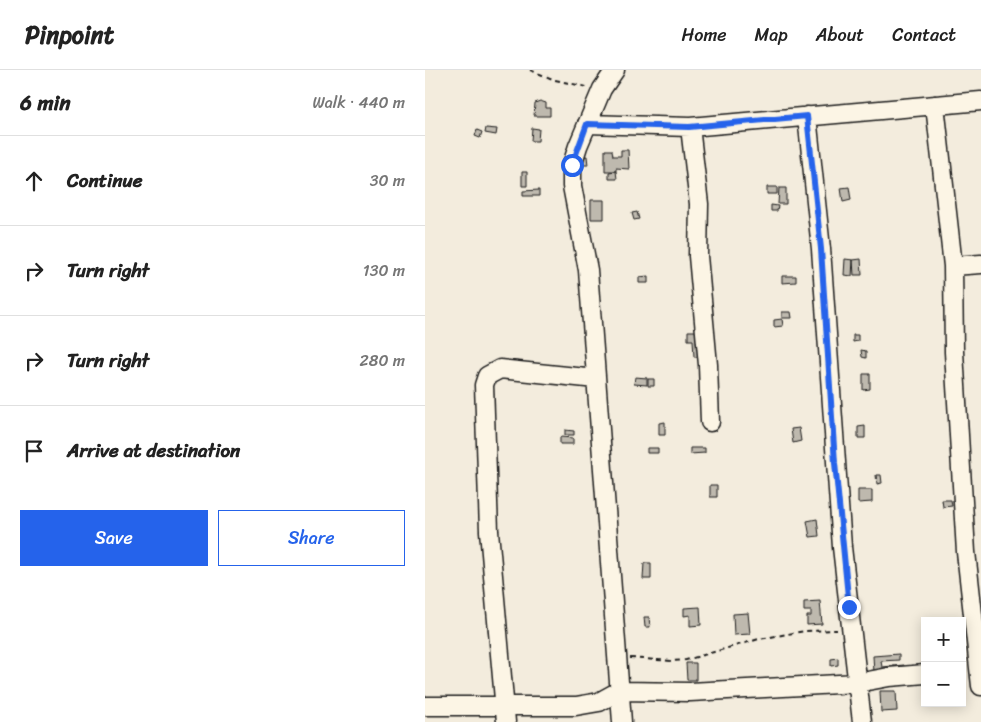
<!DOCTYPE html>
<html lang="en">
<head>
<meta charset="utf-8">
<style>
	body { margin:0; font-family:Sriracha,sans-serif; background:#f2f2f2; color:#222 }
	.controls { position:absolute; right:15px; bottom:15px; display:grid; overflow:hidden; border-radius:0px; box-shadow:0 2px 12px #0003 }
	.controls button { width:45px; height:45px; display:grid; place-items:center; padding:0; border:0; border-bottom:1px solid #e0e0e0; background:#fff; color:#222; font:25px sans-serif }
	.stop { position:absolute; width:15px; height:15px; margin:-11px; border:4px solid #2563eb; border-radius:50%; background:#fff }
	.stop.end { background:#2563eb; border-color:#fff; box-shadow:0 1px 5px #0008 }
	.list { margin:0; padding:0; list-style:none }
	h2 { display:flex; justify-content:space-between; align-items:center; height:65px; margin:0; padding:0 20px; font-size:21px }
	h2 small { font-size:16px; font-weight:400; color:#767676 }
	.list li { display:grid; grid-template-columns:32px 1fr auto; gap:15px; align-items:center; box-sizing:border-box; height:90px; padding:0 20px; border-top:1px solid #e0e0e0 }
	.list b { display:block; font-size:19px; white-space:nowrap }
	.list em { font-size:16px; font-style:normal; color:#767676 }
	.actions { display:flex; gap:10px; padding:15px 20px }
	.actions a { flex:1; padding:11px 0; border:1px solid #2563eb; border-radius:0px; text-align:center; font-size:18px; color:#2563eb }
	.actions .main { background:#2563eb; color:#fff }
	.icon { flex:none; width:28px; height:28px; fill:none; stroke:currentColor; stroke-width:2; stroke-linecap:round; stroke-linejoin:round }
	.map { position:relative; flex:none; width:556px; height:652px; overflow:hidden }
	header { display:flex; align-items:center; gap:30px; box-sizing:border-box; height:70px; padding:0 25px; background:#fff; border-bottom:1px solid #e0e0e0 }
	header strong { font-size:24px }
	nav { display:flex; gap:28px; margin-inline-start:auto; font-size:18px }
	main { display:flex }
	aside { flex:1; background:#fff }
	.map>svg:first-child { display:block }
	.building { fill:#beb9ae; stroke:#1c1c1c }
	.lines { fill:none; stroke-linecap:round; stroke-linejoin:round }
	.minor-casing { stroke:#1c1c1c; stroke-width:21 }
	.path { stroke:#1c1c1c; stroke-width:2; stroke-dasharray:5 4; stroke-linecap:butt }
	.minor { stroke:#fcf5e5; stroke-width:18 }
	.route { stroke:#2563eb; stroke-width:6 }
</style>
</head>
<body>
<header>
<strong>Pinpoint</strong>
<nav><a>Home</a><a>Map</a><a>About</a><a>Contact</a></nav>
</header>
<main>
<aside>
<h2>6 min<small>Walk · 440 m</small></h2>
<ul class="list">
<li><svg class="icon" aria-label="ahead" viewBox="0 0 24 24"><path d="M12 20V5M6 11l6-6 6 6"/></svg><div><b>Continue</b></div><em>30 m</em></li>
<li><svg class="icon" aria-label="right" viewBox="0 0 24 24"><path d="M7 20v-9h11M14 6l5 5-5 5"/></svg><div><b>Turn right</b></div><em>130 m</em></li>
<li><svg class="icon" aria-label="right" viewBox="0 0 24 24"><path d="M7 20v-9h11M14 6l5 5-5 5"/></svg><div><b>Turn right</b></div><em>280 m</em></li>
<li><svg class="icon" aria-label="arrive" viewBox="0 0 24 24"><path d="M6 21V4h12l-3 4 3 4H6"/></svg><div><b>Arrive at destination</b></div></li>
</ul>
<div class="actions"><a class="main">Save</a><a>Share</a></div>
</aside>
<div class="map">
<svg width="556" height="652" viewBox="0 0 556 652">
	<rect width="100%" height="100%" fill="#f3ecdd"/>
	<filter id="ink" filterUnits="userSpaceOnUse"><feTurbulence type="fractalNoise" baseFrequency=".02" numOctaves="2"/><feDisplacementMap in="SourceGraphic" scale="10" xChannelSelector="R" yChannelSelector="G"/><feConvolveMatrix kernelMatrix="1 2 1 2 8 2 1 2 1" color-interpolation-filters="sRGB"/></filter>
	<g filter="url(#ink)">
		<path class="building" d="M115,31L121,33V38H125V46H109L110,33Z
			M61,58L72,59L71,65L60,63Z
			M107,58L114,59L113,71H106Z
			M52,60L57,62L55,68L50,66Z
			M180,80H187L188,86H196V80H203L204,99L191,98V101H180Z
			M162,86L163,95H157L156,87Z
			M191,101L192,109H184V102Z
			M97,102H102V116H97Z
			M342,117H352V124H342Z
			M424,117L426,130L418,132L416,118Z
			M354,118H361V134H353Z
			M114,120V126H98V121Z
			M166,130H179V149H166Z
			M346,135L353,136L352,141H346Z
			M212,142L214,149L209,150L207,143Z
			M420,189L428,190L427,206L419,205Z
			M436,189L437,205H429L428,190Z
			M223,206V213H214V207Z
			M357,206H371V212L357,213Z
			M357,242H366L367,248H357Z
			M357,249L358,256L349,257V250Z
			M263,261H274L275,287H269L268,270H263Z
			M428,265H433V271L428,272Z
			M436,280L441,281V288L437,287Z
			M438,304H445V319L438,320Z
			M210,307L222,308V315L209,314Z
			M223,309H229V316H223Z
			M240,352V365H234V353Z
			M440,356V368H433V357Z
			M374,358L376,371L368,373L366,359Z
			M140,360L149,361V365H140Z
			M135,367L148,368V374H135Z
			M222,378H233V383H222Z
			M265,378H280V383L265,384Z
			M451,405H456L457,413L452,414Z
			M285,415H292V427H285Z
			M433,420H447V432L433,433Z
			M517,430H526L527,436L518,437Z
			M392,449L394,466L385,467L382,451Z
			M219,493H226V509H218Z
			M395,531L397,554L382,555V546H386V541H379V532Z
			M275,537L276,555L265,556V545L259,546V538Z
			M323,543L325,564L309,565L308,544Z
			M219,547H224L225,557H220Z
			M474,584V590L456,591L457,597L479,595V600L449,602L448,586Z
			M413,588V595L406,596V589Z
			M261,593H271V610H262Z
			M455,621H471L472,641L456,642Z"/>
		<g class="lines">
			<g class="minor-casing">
				<path id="minor" d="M190,0L177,19L153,76L147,95V116L163,200L197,652
					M510,35L528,196L529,282L541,482L556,616
					M382,46L396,179L417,477L437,652
					M162,54L265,57L556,31
					M265,57L274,134L273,186L283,295L285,352
					M528,196L556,194
					M0,636H151L174,632L194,621L265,622L432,613L464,607L500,604
					M81,652L64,461L59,315L62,306L75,299L171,309"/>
			</g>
			<path class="path" d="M105,0L130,10L162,17
				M205,588L247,591L261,590L334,569L380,561L412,560"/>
			<use href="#minor" class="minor"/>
		</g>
	</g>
	<g class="lines" filter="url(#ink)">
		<path class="route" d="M147,95L162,54L264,57L382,46L396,179L410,393L424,537"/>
	</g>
</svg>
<div class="controls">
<button>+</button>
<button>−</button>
</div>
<div class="stop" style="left:147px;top:95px"></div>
<div class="stop end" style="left:424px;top:537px"></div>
</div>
</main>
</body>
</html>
